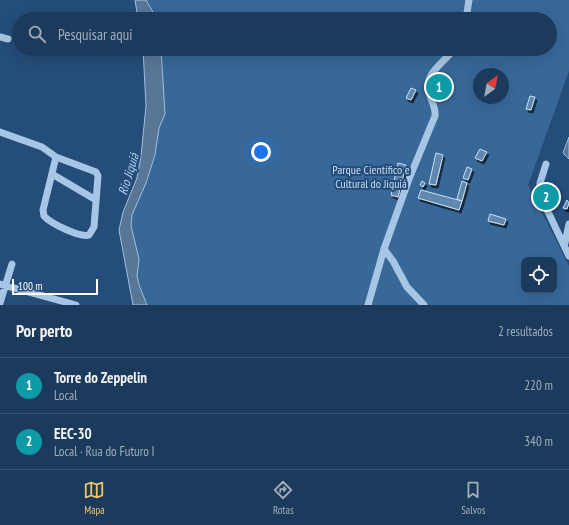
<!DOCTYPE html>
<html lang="pt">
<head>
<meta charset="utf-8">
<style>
	body { margin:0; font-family:"PT Sans Narrow",sans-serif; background:#284565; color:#f1f3f6 }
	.controls { position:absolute; right:12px; bottom:12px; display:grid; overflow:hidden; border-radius:8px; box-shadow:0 4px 16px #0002 }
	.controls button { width:36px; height:36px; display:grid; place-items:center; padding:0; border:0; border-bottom:1px solid #395472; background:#1b3a5c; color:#f1f3f6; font:20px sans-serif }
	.compass { position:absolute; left:473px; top:68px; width:36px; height:36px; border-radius:50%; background:#1b3a5c; box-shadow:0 4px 16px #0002; rotate:32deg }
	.scale { position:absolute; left:12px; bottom:10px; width:86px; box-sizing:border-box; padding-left:4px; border:2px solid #fff; border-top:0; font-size:11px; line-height:14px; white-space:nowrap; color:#fff; -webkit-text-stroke:3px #244d7a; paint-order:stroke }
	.you { position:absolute; left:261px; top:152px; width:14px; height:14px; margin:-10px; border:3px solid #fff; border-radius:50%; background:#1a73e8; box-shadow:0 0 0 6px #1a73e833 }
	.badge { display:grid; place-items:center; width:26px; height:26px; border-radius:50%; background:#eec36b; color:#fff; font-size:13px; font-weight:700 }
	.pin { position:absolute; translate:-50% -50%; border:2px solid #fff; box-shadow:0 1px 4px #0006 }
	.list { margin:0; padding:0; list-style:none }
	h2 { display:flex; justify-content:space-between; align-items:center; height:52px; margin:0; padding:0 16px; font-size:17px }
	h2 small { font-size:13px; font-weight:400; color:#a0adbb }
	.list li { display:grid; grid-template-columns:26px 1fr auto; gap:12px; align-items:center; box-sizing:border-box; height:56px; padding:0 16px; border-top:1px solid #395472 }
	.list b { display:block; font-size:15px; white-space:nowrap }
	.list p { margin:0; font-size:13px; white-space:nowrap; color:#a0adbb }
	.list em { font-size:13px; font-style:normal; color:#a0adbb }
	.icon { flex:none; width:22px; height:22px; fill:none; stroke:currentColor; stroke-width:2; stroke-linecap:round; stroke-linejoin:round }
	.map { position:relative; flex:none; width:569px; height:305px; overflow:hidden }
	.search { position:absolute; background:#1b3a5c; box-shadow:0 4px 16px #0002; left:12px; right:12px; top:12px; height:44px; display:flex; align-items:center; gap:10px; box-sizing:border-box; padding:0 14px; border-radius:22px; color:#a0adbb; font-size:15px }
	.sheet { height:164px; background:#1b3a5c }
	nav { display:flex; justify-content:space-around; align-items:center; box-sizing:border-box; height:56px; border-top:1px solid #395472; background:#1b3a5c; font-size:11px; color:#a0adbb }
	nav a { display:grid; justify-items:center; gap:2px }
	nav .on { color:#eec36b }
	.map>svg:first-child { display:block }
	.green { fill:#386898; fill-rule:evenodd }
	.water { fill:#597697; stroke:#9cc1e5 }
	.building { fill:#6187ae; stroke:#cadff4; filter:url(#shadow) }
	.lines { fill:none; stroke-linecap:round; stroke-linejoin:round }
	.minor { stroke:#a7c5e4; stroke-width:7 }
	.labels { text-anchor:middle; stroke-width:4; stroke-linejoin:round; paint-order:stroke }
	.park-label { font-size:12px; fill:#cadff4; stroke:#244d7a }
	.water-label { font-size:13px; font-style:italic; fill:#b2cfec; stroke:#244d7a }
</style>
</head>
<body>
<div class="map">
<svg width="569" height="305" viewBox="0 0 569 305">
	<defs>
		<filter id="shadow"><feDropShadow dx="2" dy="3" stdDeviation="0" flood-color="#0009"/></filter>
	</defs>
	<rect width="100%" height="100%" fill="#244d7a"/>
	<path class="green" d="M146,0H569V71L528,185L569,266V305H147L139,285L137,276L139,259L131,226L132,215L146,183L155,155L159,128L165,114L161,49H550V19H157ZM479,74H503V98H479ZM524,260H554V290H524Z"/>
	<path class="water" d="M135,0H146L157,19H138Z
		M143,49H161L165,114L159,128L155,155L146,183L132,215L131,226L139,259L137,276L139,285L147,305H133L119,230L123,212L137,178L141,156L146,106Z
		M569,137V159L563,153Z"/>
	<path class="building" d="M411,88L416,90L411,100L406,98Z
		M530,96L535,97L531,110L526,109Z
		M480,149L487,152L482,161L475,158Z
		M436,153L443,155L436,185L429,184Z
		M398,163L406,165L398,197L391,195Z
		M467,167L472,169L468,180L463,178Z
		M422,181L425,183L423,187L420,185Z
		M462,181L467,183L462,201L457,199Z
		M546,184L550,186L548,190L544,188Z
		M421,190L462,201L459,210L418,198Z
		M545,193L550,196L547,202L542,199Z
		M567,200L569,203L567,209L563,208Z
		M490,214L506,219L504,225L488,221Z"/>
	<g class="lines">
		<path class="minor" d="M466,19L469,0
			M0,37L8,39
			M0,132L42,147L56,157L96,172L98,176L94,227L89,235C80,238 50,223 44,216L43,210L56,157
			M546,164L540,183V195L569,256
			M52,174L96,200
			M565,243L569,224
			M384,249L393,261L407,287L424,305
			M0,284L76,305
			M0,303L12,264
			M368,305L384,249L409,179L435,116C436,107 431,101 429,92C423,74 445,62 454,49"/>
	</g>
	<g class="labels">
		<g class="park-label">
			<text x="371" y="174">Parque Científico e<tspan x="371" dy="14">Cultural do Jiquiá</tspan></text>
		</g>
		<g class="water-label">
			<text transform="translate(128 174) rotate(-73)" y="5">Rio Jiquiá</text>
		</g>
	</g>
</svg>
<div class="controls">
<button><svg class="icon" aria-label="locate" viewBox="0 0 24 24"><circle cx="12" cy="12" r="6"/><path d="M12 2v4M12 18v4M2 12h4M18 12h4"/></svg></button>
</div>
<svg class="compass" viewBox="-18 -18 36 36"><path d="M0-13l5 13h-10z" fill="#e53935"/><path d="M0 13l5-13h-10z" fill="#a0adbb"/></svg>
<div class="scale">100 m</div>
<div class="you"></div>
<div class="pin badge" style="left:439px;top:87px;background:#0f9aa8">1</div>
<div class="pin badge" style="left:546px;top:197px;background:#0f9aa8">2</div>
<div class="search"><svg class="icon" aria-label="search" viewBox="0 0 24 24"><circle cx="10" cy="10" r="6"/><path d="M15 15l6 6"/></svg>Pesquisar aqui</div>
</div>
<section class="sheet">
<h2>Por perto<small>2 resultados</small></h2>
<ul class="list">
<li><span class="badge" style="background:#0f9aa8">1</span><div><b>Torre do Zeppelin</b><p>Local</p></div><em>220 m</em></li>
<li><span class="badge" style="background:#0f9aa8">2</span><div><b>EEC-30</b><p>Local · Rua do Futuro I</p></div><em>340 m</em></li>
</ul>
</section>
<nav>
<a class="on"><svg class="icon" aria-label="map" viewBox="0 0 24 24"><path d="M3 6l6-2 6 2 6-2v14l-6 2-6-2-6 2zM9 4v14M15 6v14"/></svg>Mapa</a>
<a><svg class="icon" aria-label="directions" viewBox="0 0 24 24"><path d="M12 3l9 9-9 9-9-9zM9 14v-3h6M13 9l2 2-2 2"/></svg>Rotas</a>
<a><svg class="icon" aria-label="saved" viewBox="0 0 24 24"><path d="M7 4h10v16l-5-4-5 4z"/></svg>Salvos</a>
</nav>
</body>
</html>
